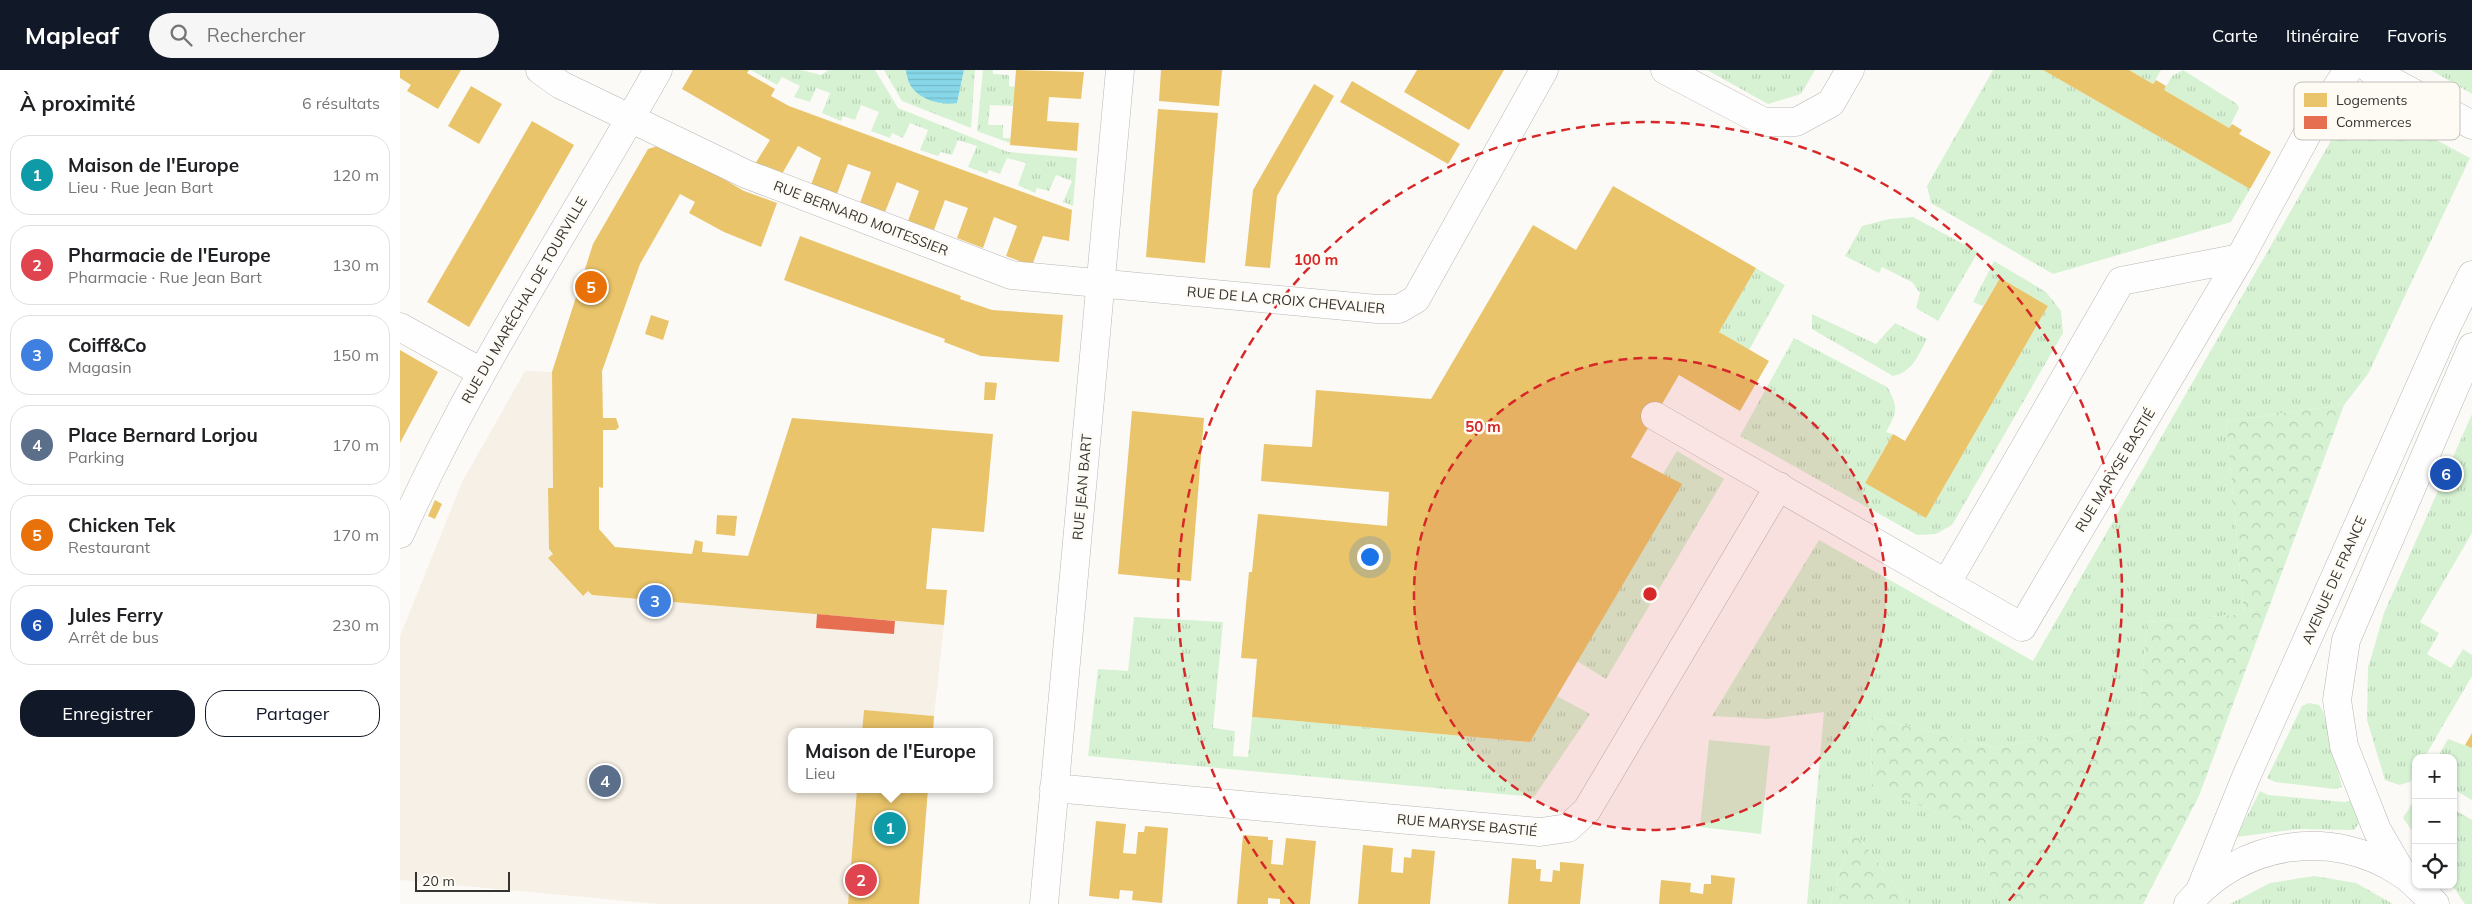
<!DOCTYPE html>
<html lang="fr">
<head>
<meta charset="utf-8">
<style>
	body { margin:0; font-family:Mulish,sans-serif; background:#f6f6f6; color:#202124 }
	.controls { position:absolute; right:15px; bottom:15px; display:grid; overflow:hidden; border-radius:10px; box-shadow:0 1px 4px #0004 }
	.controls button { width:45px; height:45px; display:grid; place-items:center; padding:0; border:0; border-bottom:1px solid #e0e0e0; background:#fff; color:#202124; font:25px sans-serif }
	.scale { position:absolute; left:15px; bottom:12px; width:95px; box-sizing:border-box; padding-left:5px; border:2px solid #353330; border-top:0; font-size:14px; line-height:18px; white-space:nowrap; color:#353330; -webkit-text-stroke:4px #fefbf5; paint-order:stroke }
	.you { position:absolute; left:969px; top:486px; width:18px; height:18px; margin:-12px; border:4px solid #fff; border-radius:50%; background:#1a73e8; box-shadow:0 0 0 8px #1a73e833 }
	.badge { display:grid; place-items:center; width:32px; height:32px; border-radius:50%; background:#111827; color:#fff; font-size:16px; font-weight:700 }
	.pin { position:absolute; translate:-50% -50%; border:2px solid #fff; box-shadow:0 1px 5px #0006 }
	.popup { position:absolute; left:388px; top:658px; width:205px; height:65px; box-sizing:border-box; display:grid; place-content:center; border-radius:10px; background:#fff; filter:drop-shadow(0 1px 4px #0005); font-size:16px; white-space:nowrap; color:#757577 }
	.popup b { font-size:19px; color:#202124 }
	.popup::after { content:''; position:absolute; left:50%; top:100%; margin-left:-10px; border:10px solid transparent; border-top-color:#fff }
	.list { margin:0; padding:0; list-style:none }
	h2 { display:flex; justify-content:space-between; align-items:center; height:65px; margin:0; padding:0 20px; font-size:21px }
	h2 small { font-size:16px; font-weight:400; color:#757577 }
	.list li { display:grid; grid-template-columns:32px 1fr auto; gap:15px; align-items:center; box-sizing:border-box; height:80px; margin:0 10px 10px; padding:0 10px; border:1px solid #e0e0e0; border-radius:20px }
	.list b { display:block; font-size:19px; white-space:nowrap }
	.list p { margin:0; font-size:16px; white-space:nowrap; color:#757577 }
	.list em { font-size:16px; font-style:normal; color:#757577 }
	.actions { display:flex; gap:10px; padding:15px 20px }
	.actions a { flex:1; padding:11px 0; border:1px solid #111827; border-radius:20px; text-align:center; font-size:18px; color:#111827 }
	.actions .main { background:#111827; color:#fff }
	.icon { flex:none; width:28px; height:28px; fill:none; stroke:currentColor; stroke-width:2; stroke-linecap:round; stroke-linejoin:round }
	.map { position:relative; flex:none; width:2072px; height:834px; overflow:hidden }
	header { display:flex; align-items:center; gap:30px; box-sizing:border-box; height:70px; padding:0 25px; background:#111827; color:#fff }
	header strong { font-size:24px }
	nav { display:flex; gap:28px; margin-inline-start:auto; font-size:18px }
	.search { width:350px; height:45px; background:#f6f6f6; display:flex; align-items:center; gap:12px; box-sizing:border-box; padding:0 18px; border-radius:28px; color:#757577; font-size:19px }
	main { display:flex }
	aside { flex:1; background:#fff }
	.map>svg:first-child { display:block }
	.built { fill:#f6f0e6 }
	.grass { fill:url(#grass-tufts) }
	.forest { fill:url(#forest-crowns) }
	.pitch { fill:#d6f2d2 }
	.water { fill:url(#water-rules) }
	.homes { fill:#e9c46a }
	.shops { fill:#e76f51 }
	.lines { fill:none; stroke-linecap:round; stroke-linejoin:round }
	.minor-casing { stroke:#b9b7b4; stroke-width:29 }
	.major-casing { stroke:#b9b7b4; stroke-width:29 }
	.minor { stroke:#fffefe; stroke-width:28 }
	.major { stroke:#fffefe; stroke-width:28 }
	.ring { fill:none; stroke:#d62828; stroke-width:2.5; stroke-dasharray:9 6 }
	.labels { text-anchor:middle; stroke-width:5; stroke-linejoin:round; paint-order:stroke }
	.street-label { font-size:14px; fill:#353330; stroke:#fefbf5 }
	.key { fill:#fefbf5; stroke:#c2bfba; stroke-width:1 }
	.key-label { font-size:14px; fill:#353330 }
	.centre { fill:#d62828; stroke:#fefbf5; stroke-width:2.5 }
	.ring-label { font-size:15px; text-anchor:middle; font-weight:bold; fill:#d62828; stroke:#fefbf5; stroke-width:5; stroke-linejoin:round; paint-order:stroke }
</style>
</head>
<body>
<header>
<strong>Mapleaf</strong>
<div class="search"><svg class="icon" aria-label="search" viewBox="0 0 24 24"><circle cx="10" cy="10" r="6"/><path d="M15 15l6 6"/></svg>Rechercher</div>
<nav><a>Carte</a><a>Itinéraire</a><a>Favoris</a></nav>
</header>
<main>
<aside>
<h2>À proximité<small>6 résultats</small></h2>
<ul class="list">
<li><span class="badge" style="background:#0f9aa8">1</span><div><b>Maison de l'Europe</b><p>Lieu · Rue Jean Bart</p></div><em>120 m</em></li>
<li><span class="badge" style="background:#e0444e">2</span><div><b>Pharmacie de l'Europe</b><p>Pharmacie · Rue Jean Bart</p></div><em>130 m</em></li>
<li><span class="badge" style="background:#3f7fe0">3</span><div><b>Coiff&amp;Co</b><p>Magasin</p></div><em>150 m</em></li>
<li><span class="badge" style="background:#5c6f8a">4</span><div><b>Place Bernard Lorjou</b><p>Parking</p></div><em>170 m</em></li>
<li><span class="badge" style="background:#e8710a">5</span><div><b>Chicken Tek</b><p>Restaurant</p></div><em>170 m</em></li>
<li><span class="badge" style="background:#1a4fb4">6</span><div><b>Jules Ferry</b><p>Arrêt de bus</p></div><em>230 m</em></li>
</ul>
<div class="actions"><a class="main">Enregistrer</a><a>Partager</a></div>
</aside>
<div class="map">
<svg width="2072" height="834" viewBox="0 0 2072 834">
	<defs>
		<pattern id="grass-tufts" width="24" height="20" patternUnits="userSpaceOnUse" patternTransform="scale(1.25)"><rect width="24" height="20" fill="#d6f2d2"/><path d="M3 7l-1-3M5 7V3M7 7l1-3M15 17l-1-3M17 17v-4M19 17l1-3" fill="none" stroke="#b8d0b5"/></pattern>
		<pattern id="forest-crowns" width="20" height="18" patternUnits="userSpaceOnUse" patternTransform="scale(1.25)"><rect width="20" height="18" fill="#d6f2d2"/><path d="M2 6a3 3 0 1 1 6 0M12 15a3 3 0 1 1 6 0" fill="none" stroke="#b8d0b5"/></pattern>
		<pattern id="water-rules" width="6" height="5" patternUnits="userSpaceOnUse" patternTransform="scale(1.25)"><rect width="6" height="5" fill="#87d7e9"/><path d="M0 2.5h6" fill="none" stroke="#75b9c8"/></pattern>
	</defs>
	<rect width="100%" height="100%" fill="#fcfaf7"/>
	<path class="built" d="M125,301L152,302L153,418H148L149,479L153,484L148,488L182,526L188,521L192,525L417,544L416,558L494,564L495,551L544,555L534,646L464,640L462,662H391V719H457L448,834H258L0,810V566L62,412Z"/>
	<path class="grass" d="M351,0H401L421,5L429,0H475L498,38L608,82L677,88L673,136L663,132L672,111L656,105L649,121L637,118L635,123L618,115L626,93L607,88L600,104L589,100L587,104L568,97L577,76L558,70L552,85L541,82L538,86L520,80L528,60L510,53L503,68L492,63L490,68L471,61L479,42L461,35L455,50L443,46L441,51L422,43L430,23L416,18L410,32L394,27L400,16L382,7L377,15Z
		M484,0H506L507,10L557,33L564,0H575L571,58L502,31Z
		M583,0H593V4L609,5V16L615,17L613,36L590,35L588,55H603V68H611L610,73L577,61Z
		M1307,0H1415L1401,24L1368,34Z
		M1593,0H1643L1850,119L1831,152L1653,204L1531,133L1527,116Z
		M1729,0H1761L1753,14Z
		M1783,0L1837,34L1839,38L1829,58L1764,20L1772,6Z
		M2031,0H2072V24Z
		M1956,27L2070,88L1968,304L1944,335L1826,351L1844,544L1747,552L1739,648L1596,678L1471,647L1472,717L1570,755L1601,834H1509L1453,759L1430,834H1407L1424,642L1368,649L1312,646L1419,470L1633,591Z
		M1513,147L1578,182L1538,251L1516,238L1520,223L1512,212L1482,197L1479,203L1445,186L1462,156L1489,149Z
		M1594,191L1646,222L1661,241L1663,263L1552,455L1536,464L1517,465L1340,366L1394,268L1487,317C1499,337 1497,342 1486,362L1493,364L1465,413L1526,448L1648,236L1600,208L1583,236L1573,232Z
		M1356,198L1385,215L1349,280L1319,262Z
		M1412,244L1476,274L1495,253L1527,269C1518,285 1513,302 1493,306L1412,259Z
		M2072,344V463L2020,552L2039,563L2027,584L2051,598L2063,579L2072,585V606L2024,688H2016V703L2010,712L1999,715L1985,710L1967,650L1968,598L1984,543Z
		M1277,381L1324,409L1206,609L1177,591L1281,414L1263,404Z
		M734,547L823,552L813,658L835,661L833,686L848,687L852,647L1130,672L1157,626L1190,644L1134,727L688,686L698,599L728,601Z
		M1909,633L1919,635L1923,641L1942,717L1935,719L1875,712L1867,708L1902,636Z
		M2048,669L2072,678V730L2053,719V688H2037Z
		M1860,721L1868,725L1945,732L1951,730L1961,750L1954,760L1898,759L1836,767Z
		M2016,727V766L2003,748Z
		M2053,739L2072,750V834H2065L2052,815Z
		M1914,806L1956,813L1993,834H1830L1870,813Z"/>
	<path class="forest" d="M1944,335L1799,726L1743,834H1601L1570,755L1472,717L1471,647L1596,678L1739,648L1747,552L1844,544L1826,351Z
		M1453,759L1509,834H1430Z"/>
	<path class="pitch" d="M1309,670L1370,676L1361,764L1300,757Z"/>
	<path class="water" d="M506,0H564L557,33C535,36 507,26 506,0Z"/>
	<path class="homes" d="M0,0H61L38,39L7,21L11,15L0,8Z
		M293,0H349L347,3L375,19L371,26L389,36L672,140L669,171L643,166L633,193L622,192L606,186L617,156L594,147L583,178L557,168L568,138L545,130L534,160L508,151L519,121L497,112L485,142L460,133L471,102L448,94L437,124L411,115L421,88L398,76L382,104L355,94L370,70L282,19Z
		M616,0L684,2L681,29L649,27L647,51L679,53L677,81L610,75Z
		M761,0H822L819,36L759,31Z
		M1017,0H1104L1069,60L1004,22Z
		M1643,0H1729L1753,14L1756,10L1766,16L1764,20L1829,58L1832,54L1842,60L1839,64L1871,82L1850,119Z
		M952,11L1060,74L1048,94L940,32Z
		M914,14L934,26L877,126L870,198L845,196L853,120Z
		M71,16L102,34L79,74L48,56Z
		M758,39L818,43L805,193L746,187Z
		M132,51L174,75L69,257L27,232Z
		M264,74L344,121L377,133L361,177L324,162L289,143L295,132L280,124L240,194L202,301L203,348H216L219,357L216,360H203V418L199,417V459L215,477L292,484L295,470L303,472L302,482L348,486L392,348L593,364L584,462L532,458L526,519L547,520L544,555L192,525L188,521L183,526L148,488L153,484L149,479L148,418H153L152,302L193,174L248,79Z
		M1213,116L1356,198L1319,262L1369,291L1340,341L1279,305L1231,387L1282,414L1130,672L852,647L857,589L841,588L849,502H852L858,444L987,456L989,422L861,411L864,374L912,377L916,320L1031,329L1133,155L1176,180Z
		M400,166L561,226L560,229L592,240L663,245L659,292L581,286L544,272L545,269L384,210Z
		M1600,208L1648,236L1526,448L1465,413L1493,364L1505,371Z
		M251,245L269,251L263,270L245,264Z
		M0,280L38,302L0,373Z
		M585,312L597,313L595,330H584Z
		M732,341L804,348L791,511L718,504Z
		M35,430L42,434L35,449L28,446Z
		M317,445L337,446L335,466L316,464Z
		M464,640L534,646L533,662H462Z
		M2072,663V678L2065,675Z
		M457,719H528L519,834H448Z
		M696,751L726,754L723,783L736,784L738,762H744L745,756L768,758L762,833L732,830L733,821L720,820L719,829L689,826Z
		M843,765L868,767V770H873L871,794L883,795L886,768L916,771L910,834H880V829L868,828V834H837Z
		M963,775L993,778L991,802L1003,803L1004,787L1011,788L1012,779L1035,781L1030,834H958Z
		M1112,788L1136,790V799H1141L1140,811L1152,812L1153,800L1160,801V792L1184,794L1180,834H1108Z
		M1311,805L1335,808L1332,834H1259L1261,810L1291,813L1290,822L1303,824L1304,814H1311Z"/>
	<path class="shops" d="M417,544L495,551L494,564L416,558Z"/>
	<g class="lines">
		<g class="minor-casing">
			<path id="minor" d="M140,0L161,15L346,104L611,205L977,239H999L1016,229L1144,0
				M1265,0L1364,52H1396L1431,33L1450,0
				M1971,0L2072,55
				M0,257L81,302
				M1255,346L1622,557L1840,188L1912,55L1948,0
				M0,464C73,302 171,154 258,0
				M1546,514L1721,211L1840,188
				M654,718L1140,762L1168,758L1187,740L1379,416
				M644,834L720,0"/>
		</g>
		<g class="major-casing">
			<path id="major" d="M2002,803L1977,760L1944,676L1937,630L1946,570L2072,277
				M1801,818L1846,707L2046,258L2072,205
				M1788,834C1841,771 1932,757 2001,803C2014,811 2024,824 2035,834"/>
		</g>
		<use href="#minor" class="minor"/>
		<use href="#major" class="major"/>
	</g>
	<circle cx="1250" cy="524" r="236" fill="#d62828" fill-opacity=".12"/>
	<g class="ring">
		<circle cx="1250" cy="524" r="236"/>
		<path d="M894 834A472 472 0 1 1 1606 834"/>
	</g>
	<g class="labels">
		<g class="street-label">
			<text transform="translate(461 148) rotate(21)" y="5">RUE BERNARD MOITESSIER</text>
			<text transform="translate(124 230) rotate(-60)" y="5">RUE DU MARÉCHAL DE TOURVILLE</text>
			<text transform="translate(886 230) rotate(5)" y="5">RUE DE LA CROIX CHEVALIER</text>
			<text transform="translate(1715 400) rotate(-59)" y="5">RUE MARYSE BASTIÉ</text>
			<text transform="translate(682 417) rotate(-85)" y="5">RUE JEAN BART</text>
			<text transform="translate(1934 510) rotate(-66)" y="5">AVENUE DE FRANCE</text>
			<text transform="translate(1067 755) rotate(5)" y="5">RUE MARYSE BASTIÉ</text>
		</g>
	</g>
	<rect x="1894" y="12" width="166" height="58" rx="8" class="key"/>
	<rect x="1904" y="23" width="23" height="14" fill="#e9c46a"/>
	<rect x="1904" y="46" width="23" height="13" fill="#e76f51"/>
	<g class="key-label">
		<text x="1936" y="35">Logements</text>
		<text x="1936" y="57">Commerces</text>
	</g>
	<circle cx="1250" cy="524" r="8" class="centre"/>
	<g class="ring-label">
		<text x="916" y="195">100 m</text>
		<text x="1083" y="362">50 m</text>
	</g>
</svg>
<div class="controls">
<button>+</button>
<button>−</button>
<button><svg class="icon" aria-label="locate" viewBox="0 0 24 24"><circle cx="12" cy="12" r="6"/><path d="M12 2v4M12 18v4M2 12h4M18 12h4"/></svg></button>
</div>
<div class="scale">20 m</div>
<div class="you"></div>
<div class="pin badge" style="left:490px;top:758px;background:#0f9aa8">1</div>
<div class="popup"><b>Maison de l'Europe</b>Lieu</div>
<div class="pin badge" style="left:461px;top:810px;background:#e0444e">2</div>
<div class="pin badge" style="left:255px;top:531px;background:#3f7fe0">3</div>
<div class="pin badge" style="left:205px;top:711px;background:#5c6f8a">4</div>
<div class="pin badge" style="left:191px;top:217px;background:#e8710a">5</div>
<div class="pin badge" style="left:2046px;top:404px;background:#1a4fb4">6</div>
</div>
</main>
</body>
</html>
